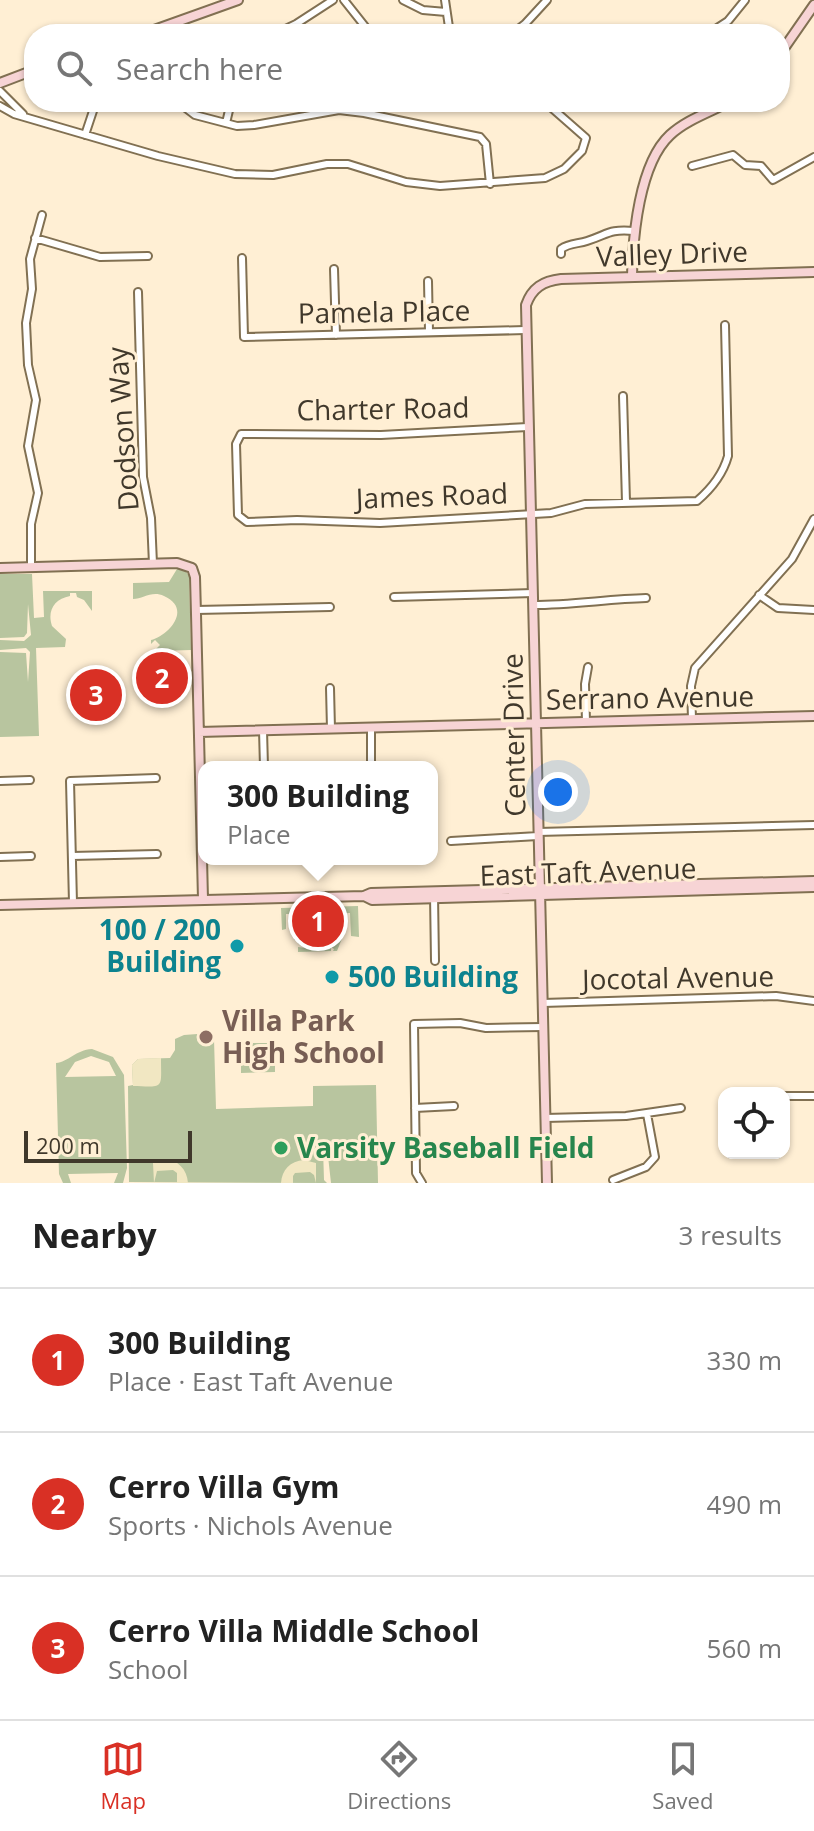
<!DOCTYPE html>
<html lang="en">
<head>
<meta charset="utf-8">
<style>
	body { margin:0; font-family:"Open Sans",sans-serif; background:#f2f2f2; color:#222 }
	.controls { position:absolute; right:24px; bottom:24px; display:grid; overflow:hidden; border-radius:16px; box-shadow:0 2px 6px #0004 }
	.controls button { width:72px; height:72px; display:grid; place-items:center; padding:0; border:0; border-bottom:2px solid #e0e0e0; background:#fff; color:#222; font:40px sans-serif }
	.scale { position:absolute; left:24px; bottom:20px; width:168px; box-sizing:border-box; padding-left:8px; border:4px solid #40382b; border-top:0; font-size:22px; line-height:28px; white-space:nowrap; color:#40382b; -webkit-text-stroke:6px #ffefd4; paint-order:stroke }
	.you { position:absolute; left:558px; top:792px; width:28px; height:28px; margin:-20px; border:6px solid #fff; border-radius:50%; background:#1a73e8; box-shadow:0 0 0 12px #1a73e833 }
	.badge { display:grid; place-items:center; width:52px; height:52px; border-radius:50%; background:#d93025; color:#fff; font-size:26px; font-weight:700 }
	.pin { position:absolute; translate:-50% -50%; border:4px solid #fff; box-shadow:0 2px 8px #0006 }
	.popup { position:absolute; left:198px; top:761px; width:240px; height:104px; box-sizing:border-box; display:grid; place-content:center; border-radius:16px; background:#fff; filter:drop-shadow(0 2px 6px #0005); font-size:26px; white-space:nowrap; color:#767676 }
	.popup b { font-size:30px; color:#222 }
	.popup::after { content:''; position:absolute; left:50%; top:100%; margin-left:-16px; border:16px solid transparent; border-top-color:#fff }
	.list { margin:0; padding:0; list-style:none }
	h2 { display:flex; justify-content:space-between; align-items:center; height:104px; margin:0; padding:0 32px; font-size:34px }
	h2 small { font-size:26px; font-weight:400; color:#767676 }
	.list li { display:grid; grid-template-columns:52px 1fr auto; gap:24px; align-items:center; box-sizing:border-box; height:144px; padding:0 32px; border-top:2px solid #e0e0e0 }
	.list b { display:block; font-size:30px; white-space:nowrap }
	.list p { margin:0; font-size:26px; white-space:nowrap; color:#767676 }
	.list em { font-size:26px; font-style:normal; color:#767676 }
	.icon { flex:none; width:44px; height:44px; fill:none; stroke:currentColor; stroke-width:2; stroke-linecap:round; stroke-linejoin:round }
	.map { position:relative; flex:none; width:814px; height:1183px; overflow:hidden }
	.search { position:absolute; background:#fff; box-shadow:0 2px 6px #0004; left:24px; right:24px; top:24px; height:88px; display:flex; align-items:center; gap:20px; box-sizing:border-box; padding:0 28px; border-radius:32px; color:#767676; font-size:30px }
	.sheet { height:536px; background:#fff }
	nav { display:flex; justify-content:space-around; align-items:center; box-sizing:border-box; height:112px; border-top:2px solid #e0e0e0; background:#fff; font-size:22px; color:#767676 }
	nav a { display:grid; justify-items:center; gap:4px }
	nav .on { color:#d93025 }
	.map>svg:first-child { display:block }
	.green { fill:#b8c59f; fill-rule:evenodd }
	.sand { fill:#f1e7c2 }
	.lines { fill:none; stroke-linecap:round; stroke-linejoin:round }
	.street-casing { stroke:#817052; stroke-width:10 }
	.secondary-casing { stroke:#817052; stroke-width:12 }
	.street { stroke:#fff; stroke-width:6 }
	.secondary { stroke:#f7d4d5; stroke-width:8 }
	.culture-dot { fill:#0f9aa8; stroke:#ffefd4; stroke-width:3 }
	.education-dot { fill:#8d6e63; stroke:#ffefd4; stroke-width:3 }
	.leisure-dot { fill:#2e9e5b; stroke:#ffefd4; stroke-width:3 }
	.labels { text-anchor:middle; stroke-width:6; stroke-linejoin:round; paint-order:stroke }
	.street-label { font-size:28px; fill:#40382b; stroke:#ffefd4 }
	.culture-label { font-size:28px; font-weight:bold; fill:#0d838f; stroke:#ffefd4; text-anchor:end }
	.education-label { font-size:28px; font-weight:bold; fill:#785e54; stroke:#ffefd4; text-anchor:start }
	.leisure-label { font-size:28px; font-weight:bold; fill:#27864d; stroke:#ffefd4; text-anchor:start }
</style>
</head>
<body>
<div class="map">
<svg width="814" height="1183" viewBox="0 0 814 1183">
	<rect width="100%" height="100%" fill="#ffefd4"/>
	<path class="green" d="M177,569L185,570L189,576L191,650L158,651L156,649L160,645L155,640L151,644V640C168,636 193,609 164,596C152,590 143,599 133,599V583L169,582Z
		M0,574H32L34,618L44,617L43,591H92V611L84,600L77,597L76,593H70V596C54,599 47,611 52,626L66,639L65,647L36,648L39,736L0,737V652L26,653L28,682L30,652L26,648L0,650V640L24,641L31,635L28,604L27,633L24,637L0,638Z
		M358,906L359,937L351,936L350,913L286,914V929L282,930L281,908Z
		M343,936L337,951H333L334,949L331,947V951L298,952V947L306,948L308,944L304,942L298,944V940H294V938Z
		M211,1033L214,1039L216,1109L313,1106V1086L376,1085L378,1183H331L327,1147L323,1148L324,1180L327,1183L129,1182L128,1086L133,1085L132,1065L138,1059L170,1058L175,1050V1039L184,1035Z
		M241,1043H276V1050H281V1061H275V1072L241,1073Z
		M92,1049L113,1057L124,1075L127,1168L123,1183H114L118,1173L68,1174L71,1183H63L59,1174L56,1063C68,1062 76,1050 92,1049ZM91,1056L109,1062L116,1076L65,1077L75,1062Z"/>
	<path class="sand" d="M161,1058C161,1089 165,1087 133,1086L132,1065L138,1059Z
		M164,1159C178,1160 187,1169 188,1183H177V1173L173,1170L157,1171L154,1183L153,1163Z
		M304,1160L316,1163V1183L314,1175L310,1172L295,1173L293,1176V1183H281C282,1170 290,1161 304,1160Z"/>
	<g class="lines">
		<g class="street-casing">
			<path id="street" d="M344,0L371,34
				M403,0L423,10L446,12
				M445,0L450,34
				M275,34L296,24L333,0
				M512,34L525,24L547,0
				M708,34L728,21L745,0
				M0,91L23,114
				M178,102L195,115L237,126L254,125L339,110L364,113L480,137L486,144L490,184
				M0,106L14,114L158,156L235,174L273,175L327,164H348L406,182L440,186L545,178L564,169L582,151L586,138L545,102
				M226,123L231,102
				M85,135L96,102
				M692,166L733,155L745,165L761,166L773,180L814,157
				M35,238L100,257L148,256
				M561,254V249C569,243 578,244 587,241C609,234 608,229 634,231
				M242,258L244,337L525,330
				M334,269L336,335
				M428,281L429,332
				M138,292L143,477L151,518L153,564
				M623,396L626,502
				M528,427L381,435L241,434L236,444L238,515L247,522L297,520L380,523L551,513L585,504L697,501C711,489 723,474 728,456L725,325
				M31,567V524L38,493L28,446L36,400L28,365L26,323L32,289L30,259L42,215
				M759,595L778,608L814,610
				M394,597L533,593
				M533,605C572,605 608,599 646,598
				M196,610L330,607
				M330,688L331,729
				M692,719L691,686L695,668L792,559L814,519
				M586,722L585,684L588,667
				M371,727V767
				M263,730L264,767
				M0,781L30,780
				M538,832L814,825
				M451,841L538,836
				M72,856L157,854
				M0,857L31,856
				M266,859V860
				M434,895L435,961
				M73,903L70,781L156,778
				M543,1003L776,996L814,1001
				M784,1096H814
				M415,1108L454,1106
				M545,1118L626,1116L681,1108
				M613,1180L646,1167L655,1157L647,1114
				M422,1183L416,1173L414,1024L460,1023L486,1028L543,1027"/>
		</g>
		<g class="secondary-casing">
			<path id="secondary" d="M143,34L238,0
				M780,54L814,5
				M0,83L34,70
				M632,276C633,236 639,164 670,135C686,120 710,112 729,102
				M0,568L177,563L192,568L195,577L196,614L203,899
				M199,732L814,716
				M364,896L372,900L814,887
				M0,905L364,896L371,893L814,881
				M547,1183L526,305C532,288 543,281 561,279L814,272"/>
		</g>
		<use href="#street" class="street"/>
		<use href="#secondary" class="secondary"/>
	</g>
	<g class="culture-dot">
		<circle cx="237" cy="946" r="8"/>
		<circle cx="332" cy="977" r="8"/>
	</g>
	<circle class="education-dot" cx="206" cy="1037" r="8"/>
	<circle class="leisure-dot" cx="281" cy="1148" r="8"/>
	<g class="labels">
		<g class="street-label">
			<text transform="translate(672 254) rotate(-2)" y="10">Valley Drive</text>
			<text transform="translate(384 312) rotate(-1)" y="10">Pamela Place</text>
			<text transform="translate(383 409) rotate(-1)" y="10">Charter Road</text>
			<text transform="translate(123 429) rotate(-94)" y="10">Dodson Way</text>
			<text transform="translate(432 496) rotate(-2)" y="10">James Road</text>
			<text transform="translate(650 698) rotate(-1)" y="10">Serrano Avenue</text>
			<text transform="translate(514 735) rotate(-91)" y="10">Center Drive</text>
			<text transform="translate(588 872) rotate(-2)" y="10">East Taft Avenue</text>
			<text transform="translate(678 978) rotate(-1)" y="10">Jocotal Avenue</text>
		</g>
		<g class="culture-label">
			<text x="221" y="940">100 / 200<tspan x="221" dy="32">Building</tspan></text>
			<text x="348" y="987" text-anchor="start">500 Building</text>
		</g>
		<g class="education-label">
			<text x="222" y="1031">Villa Park<tspan x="222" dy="32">High School</tspan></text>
		</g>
		<g class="leisure-label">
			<text x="297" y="1158">Varsity Baseball Field</text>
		</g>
	</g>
</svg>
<div class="controls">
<button><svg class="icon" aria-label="locate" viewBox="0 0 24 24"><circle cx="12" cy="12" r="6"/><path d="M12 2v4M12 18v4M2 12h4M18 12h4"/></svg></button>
</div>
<div class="scale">200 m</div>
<div class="you"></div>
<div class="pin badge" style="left:318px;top:921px">1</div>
<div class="popup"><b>300 Building</b>Place</div>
<div class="pin badge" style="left:162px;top:678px">2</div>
<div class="pin badge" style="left:96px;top:695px">3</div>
<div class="search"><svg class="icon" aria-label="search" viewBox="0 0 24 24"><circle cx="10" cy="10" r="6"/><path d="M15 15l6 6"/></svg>Search here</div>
</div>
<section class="sheet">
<h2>Nearby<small>3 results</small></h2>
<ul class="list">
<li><span class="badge">1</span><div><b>300 Building</b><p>Place · East Taft Avenue</p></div><em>330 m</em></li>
<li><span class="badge">2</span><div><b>Cerro Villa Gym</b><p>Sports · Nichols Avenue</p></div><em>490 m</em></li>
<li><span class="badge">3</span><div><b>Cerro Villa Middle School</b><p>School</p></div><em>560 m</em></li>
</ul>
</section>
<nav>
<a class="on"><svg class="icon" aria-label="map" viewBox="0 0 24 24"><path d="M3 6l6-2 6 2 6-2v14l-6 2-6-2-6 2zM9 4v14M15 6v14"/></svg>Map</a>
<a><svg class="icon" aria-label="directions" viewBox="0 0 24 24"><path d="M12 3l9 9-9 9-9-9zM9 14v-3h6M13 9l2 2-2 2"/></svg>Directions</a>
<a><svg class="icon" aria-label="saved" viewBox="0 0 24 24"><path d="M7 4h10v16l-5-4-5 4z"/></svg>Saved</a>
</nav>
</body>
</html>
